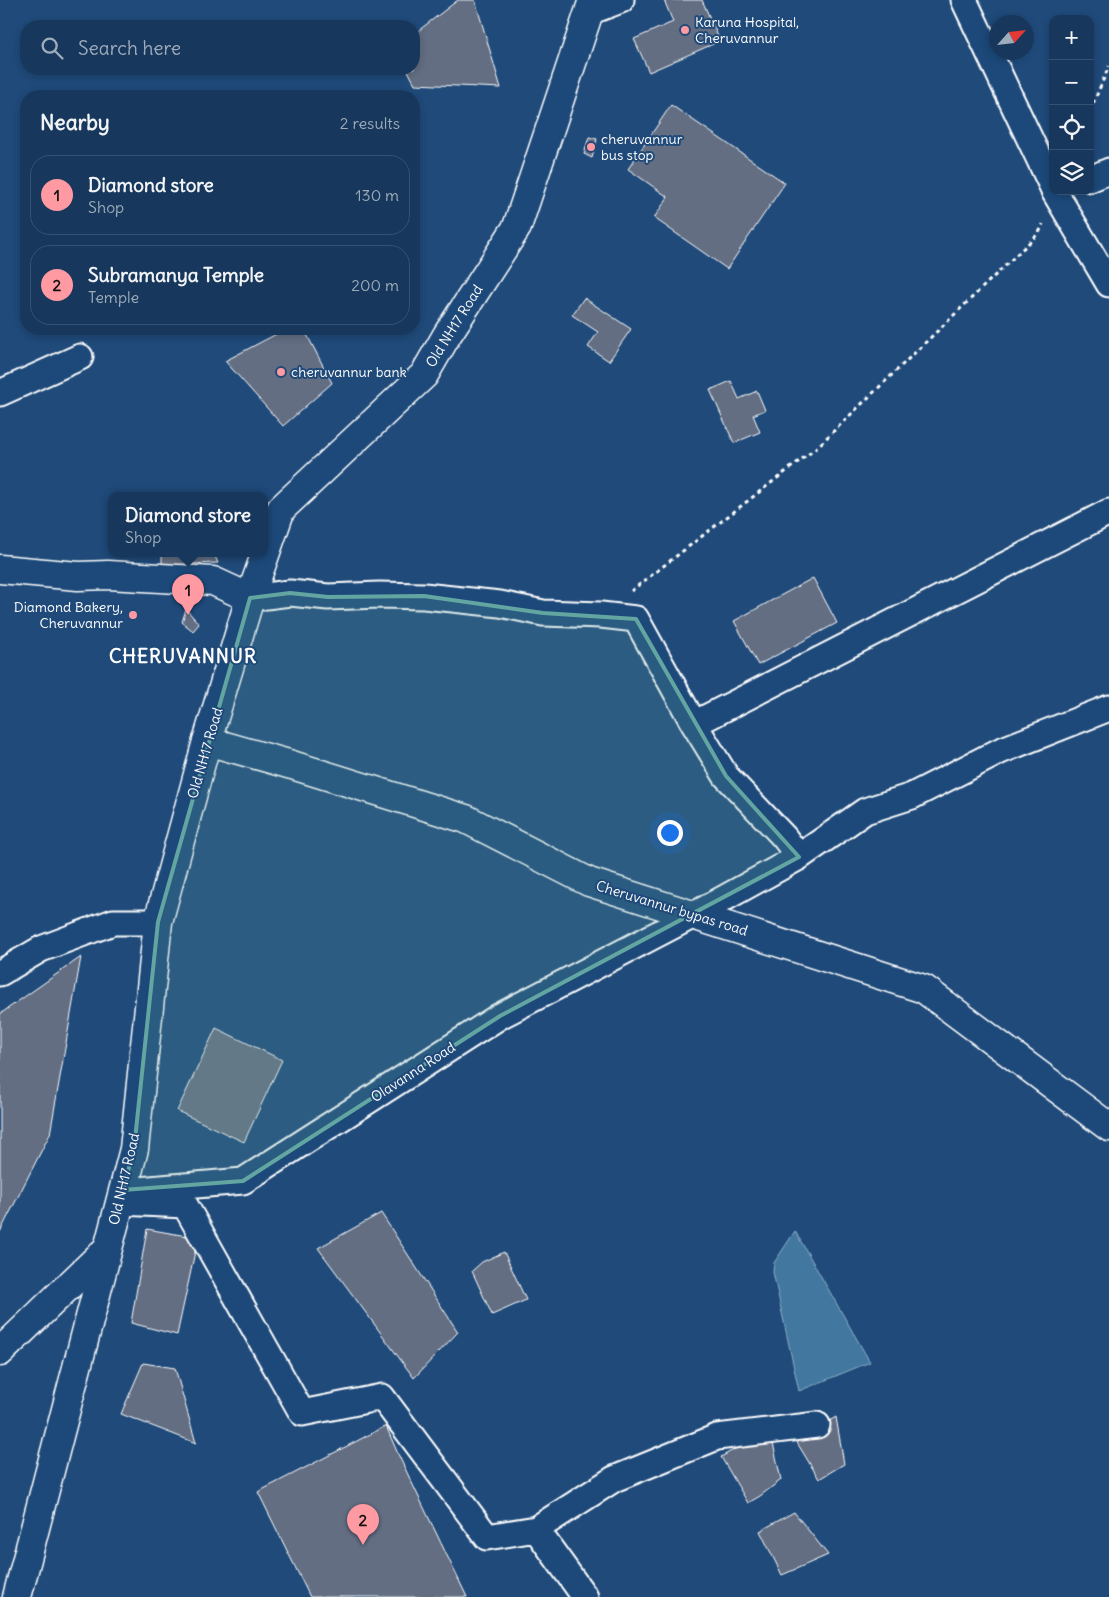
<!DOCTYPE html>
<html lang="en">
<head>
<meta charset="utf-8">
<style>
	body { margin:0; font-family:Delius,sans-serif; background:#244365; color:#f1f3f6 }
	.controls { position:absolute; right:15px; top:15px; display:grid; overflow:hidden; border-radius:10px; box-shadow:0 2px 8px #0003 }
	.controls button { width:45px; height:45px; display:grid; place-items:center; padding:0; border:0; border-bottom:1px solid #365272; background:#17385c; color:#f1f3f6; font:25px sans-serif }
	.compass { position:absolute; left:989px; top:15px; width:45px; height:45px; border-radius:50%; background:#17385c; box-shadow:0 2px 8px #0003; rotate:63deg }
	.you { position:absolute; left:669px; top:832px; width:18px; height:18px; margin:-12px; border:4px solid #fff; border-radius:50%; background:#1a73e8; box-shadow:0 0 0 8px #1a73e833 }
	.badge { display:grid; place-items:center; width:32px; height:32px; border-radius:50%; background:#ff9aa2; color:#111; font-size:16px; font-weight:700 }
	.pin { position:absolute; translate:-50% -41px; filter:drop-shadow(0 1px 2px #0008) }
	.pin::after { content:''; position:absolute; top:26px; width:18px; height:15px; background:inherit; clip-path:polygon(0 0,100% 0,50% 100%) }
	.popup { position:absolute; left:108px; top:492px; width:160px; height:65px; box-sizing:border-box; display:grid; place-content:center; border-radius:10px; background:#17385c; filter:drop-shadow(0 1px 4px #0005); font-size:16px; white-space:nowrap; color:#9eacbb }
	.popup b { font-size:19px; color:#f1f3f6 }
	.popup::after { content:''; position:absolute; left:50%; top:100%; margin-left:-10px; border:10px solid transparent; border-top-color:#17385c }
	.list { margin:0; padding:0; list-style:none }
	h2 { display:flex; justify-content:space-between; align-items:center; height:65px; margin:0; padding:0 20px; font-size:21px }
	h2 small { font-size:16px; font-weight:400; color:#9eacbb }
	.list li { display:grid; grid-template-columns:32px 1fr auto; gap:15px; align-items:center; box-sizing:border-box; height:80px; margin:0 10px 10px; padding:0 10px; border:1px solid #365272; border-radius:20px }
	.list b { display:block; font-size:19px; white-space:nowrap }
	.list p { margin:0; font-size:16px; white-space:nowrap; color:#9eacbb }
	.list em { font-size:16px; font-style:normal; color:#9eacbb }
	.icon { flex:none; width:28px; height:28px; fill:none; stroke:currentColor; stroke-width:2; stroke-linecap:round; stroke-linejoin:round }
	.map { position:relative; flex:none; width:1109px; height:1597px; overflow:hidden }
	.search { position:absolute; background:#17385c; box-shadow:0 2px 8px #0003; left:20px; top:20px; width:400px; height:55px; display:flex; align-items:center; gap:12px; box-sizing:border-box; padding:0 18px; border-radius:20px; color:#9eacbb; font-size:19px }
	.panel { position:absolute; background:#17385c; box-shadow:0 2px 8px #0003; left:20px; top:90px; width:400px; height:245px; border-radius:20px }
	.map>svg:first-child { display:block }
	.water { fill:#42789f; stroke:#8eaec5 }
	.building { fill:#636e83; stroke:#fff }
	.lines { fill:none; stroke-linecap:round; stroke-linejoin:round }
	.minor-casing { stroke:#fff; stroke-width:29 }
	.secondary-casing { stroke:#fff; stroke-width:31 }
	.primary-casing { stroke:#fff; stroke-width:31 }
	.path { stroke:#fff; stroke-width:3; stroke-dasharray:4 4; stroke-linecap:butt }
	.minor { stroke:#1f4a7a; stroke-width:25 }
	.secondary { stroke:#1f4a7a; stroke-width:28 }
	.primary { stroke:#1f4a7a; stroke-width:28 }
	.marked { fill:#63a6a1; fill-opacity:0.2; stroke:#63a6a1; stroke-width:4; stroke-linejoin:round }
	.poi-dot { fill:#ff9aa2; stroke:#1f4a7a; stroke-width:2 }
	.labels { text-anchor:middle; stroke-width:4; stroke-linejoin:round; paint-order:stroke }
	.poi-label { font-size:14px; fill:#fff; stroke:#1f4a7a; text-anchor:start }
	.street-label { font-size:14px; fill:#fff; stroke:#1f4a7a }
	.district-label { font-size:19px; font-weight:bold; letter-spacing:1px; fill:#fff; stroke:#1f4a7a }
</style>
</head>
<body>
<div class="map">
<svg width="1109" height="1597" viewBox="0 0 1109 1597">
	<rect width="100%" height="100%" fill="#1f4a7a"/>
	<filter id="ink" filterUnits="userSpaceOnUse"><feTurbulence type="fractalNoise" baseFrequency=".02" numOctaves="2"/><feDisplacementMap in="SourceGraphic" scale="10" xChannelSelector="R" yChannelSelector="G"/><feConvolveMatrix kernelMatrix="1 2 1 2 8 2 1 2 1" color-interpolation-filters="sRGB"/></filter>
	<g filter="url(#ink)">
		<path class="water" d="M795,1231L870,1362L799,1391L773,1272L774,1263Z"/>
		<path class="building" d="M458,0H475L501,88L415,84L407,69H414V34Z
			M664,0H702L720,41L649,72L634,39L673,22Z
			M671,105L785,183L727,269L654,218L668,197L628,169Z
			M589,137L597,139L592,158L584,154Z
			M584,298L631,329L609,361L588,347L598,332L572,315Z
			M286,329H304L332,383L283,426L225,361Z
			M731,381L739,399L757,391L765,410L753,415L760,432L734,443L710,390Z
			M162,554H214L218,563L162,565Z
			M813,578L837,623L758,665L734,621Z
			M186,609L199,624L193,631L182,622Z
			M81,957L50,1134L0,1232V1014Z
			M216,1028L282,1060L244,1142L177,1111Z
			M381,1213L458,1332L414,1378L318,1248Z
			M147,1229L198,1238L177,1335L131,1323Z
			M504,1252L526,1300L492,1315L472,1271L482,1262Z
			M143,1363L175,1368L196,1443L121,1414Z
			M836,1417L844,1464L819,1479L796,1441Z
			M386,1426L398,1454L467,1597H310L258,1492Z
			M770,1429L781,1480L760,1496L748,1503L721,1457Z
			M794,1512L828,1555L782,1575L760,1531Z"/>
		<g class="lines">
			<g class="minor-casing">
				<path id="minor" d="M964,0L1053,188
					M589,12L621,0
					M1090,179L1109,171
					M1054,191L1109,284
					M0,393L80,357
					M250,598L290,593L328,597L379,595L424,596L500,604L543,613L601,615L636,619L694,724L726,776L784,837L799,857L865,811L912,796L1000,751L1109,708
					M694,724L1109,512
					M0,973L41,949L113,922H158
					M138,1190L243,1181L500,1016L694,915L799,857
					M120,1202L185,1205L302,1413L382,1397L487,1537L536,1529L614,1479L717,1437L817,1425
					M536,1529L585,1597"/>
			</g>
			<g class="secondary-casing">
				<path id="secondary" d="M0,569L78,576L108,575L213,581L250,598
					M207,741L292,765L466,819L589,882L924,989L1109,1127
					M0,1352L107,1249"/>
			</g>
			<g class="primary-casing">
				<path id="primary" d="M17,1597L134,1149L158,922L207,741L250,598L281,509L424,375L447,335L517,227L593,0"/>
			</g>
			<path class="path" d="M1090,111L1109,66
				M631,591L815,449L1039,233L1043,224"/>
			<use href="#minor" class="minor"/>
			<use href="#secondary" class="secondary"/>
			<use href="#primary" class="primary"/>
		</g>
	</g>
	<path class="marked" d="M290,593L328,597L424,596L543,613L636,619L726,776L799,857L500,1016L243,1181L123,1190L134,1149L158,922L250,598Z"/>
	<g class="poi-dot">
		<circle cx="685" cy="30" r="5"/>
		<circle cx="591" cy="147" r="5"/>
		<circle cx="281" cy="372" r="5"/>
		<circle cx="133" cy="615" r="5"/>
	</g>
	<g class="labels">
		<g class="poi-label">
			<text x="695" y="27">Karuna Hospital,<tspan x="695" dy="16">Cheruvannur</tspan></text>
			<text x="601" y="144">cheruvannur<tspan x="601" dy="16">bus stop</tspan></text>
			<text x="291" y="377">cheruvannur bank</text>
			<text x="123" y="612" text-anchor="end">Diamond Bakery,<tspan x="123" dy="16">Cheruvannur</tspan></text>
		</g>
		<g class="street-label">
			<text transform="translate(454 326) rotate(-58)" y="5">Old NH17 Road</text>
			<text transform="translate(205 753) rotate(-74)" y="5">Old NH17 Road</text>
			<text transform="translate(672 908) rotate(17)" y="5">Cheruvannur bypas road</text>
			<text transform="translate(413 1072) rotate(-33)" y="5">Olavanna Road</text>
			<text transform="translate(124 1179) rotate(-77)" y="5">Old NH17 Road</text>
		</g>
		<g class="district-label">
			<text x="183" y="663">CHERUVANNUR</text>
		</g>
	</g>
</svg>
<div class="controls">
<button>+</button>
<button>−</button>
<button><svg class="icon" aria-label="locate" viewBox="0 0 24 24"><circle cx="12" cy="12" r="6"/><path d="M12 2v4M12 18v4M2 12h4M18 12h4"/></svg></button>
<button><svg class="icon" aria-label="layers" viewBox="0 0 24 24"><path d="M12 4l9 5-9 5-9-5zM3 14l9 5 9-5"/></svg></button>
</div>
<svg class="compass" viewBox="-18 -18 36 36"><path d="M0-13l5 13h-10z" fill="#e53935"/><path d="M0 13l5-13h-10z" fill="#9eacbb"/></svg>
<div class="you"></div>
<div class="pin badge" style="left:188px;top:615px">1</div>
<div class="popup"><b>Diamond store</b>Shop</div>
<div class="pin badge" style="left:363px;top:1545px">2</div>
<div class="search"><svg class="icon" aria-label="search" viewBox="0 0 24 24"><circle cx="10" cy="10" r="6"/><path d="M15 15l6 6"/></svg>Search here</div>
<section class="panel">
<h2>Nearby<small>2 results</small></h2>
<ul class="list">
<li><span class="badge">1</span><div><b>Diamond store</b><p>Shop</p></div><em>130 m</em></li>
<li><span class="badge">2</span><div><b>Subramanya Temple</b><p>Temple</p></div><em>200 m</em></li>
</ul>
</section>
</div>
</body>
</html>
